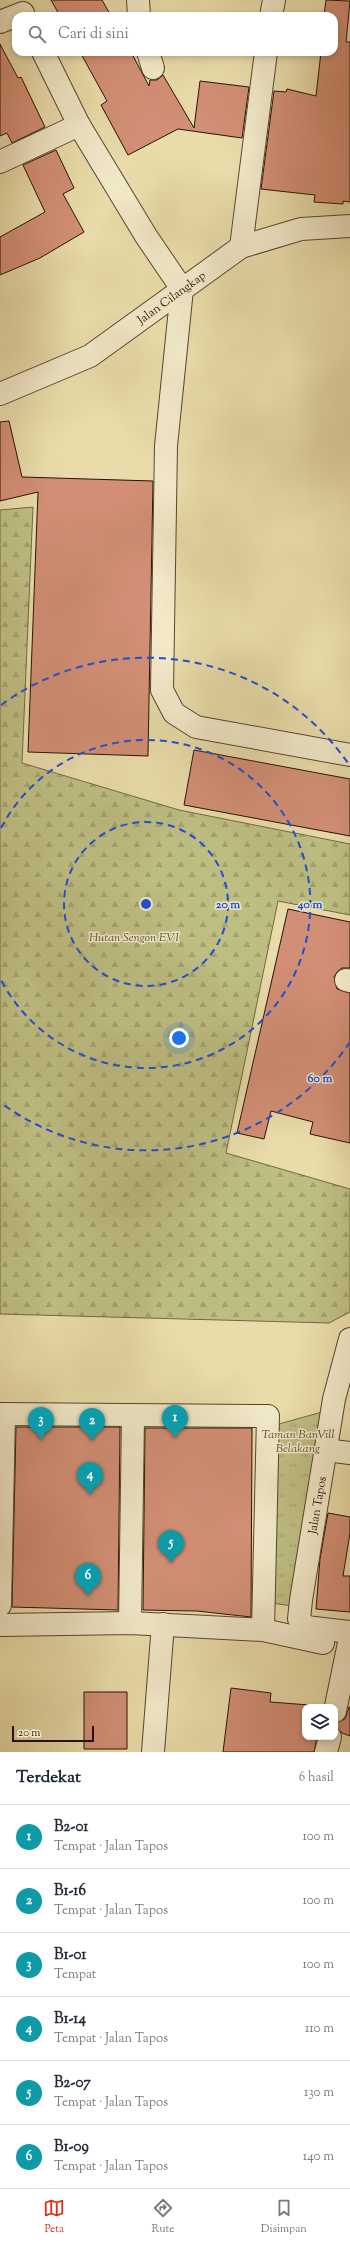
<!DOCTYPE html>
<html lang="id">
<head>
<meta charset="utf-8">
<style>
	body { margin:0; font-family:"Sorts Mill Goudy",serif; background:#f6f6f7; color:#1f2937 }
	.controls { position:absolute; right:12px; bottom:12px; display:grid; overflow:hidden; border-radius:8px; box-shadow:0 2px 6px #0003 }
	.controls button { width:36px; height:36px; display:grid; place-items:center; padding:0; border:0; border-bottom:1px solid #e0e1e3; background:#fff; color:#1f2937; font:20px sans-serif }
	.scale { position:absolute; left:12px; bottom:10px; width:82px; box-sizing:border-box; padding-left:4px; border:2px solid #271305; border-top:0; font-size:11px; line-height:14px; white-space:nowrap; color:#271305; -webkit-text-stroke:3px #f1e8c8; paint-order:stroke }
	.you { position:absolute; left:179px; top:1038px; width:14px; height:14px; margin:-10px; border:3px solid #fff; border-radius:50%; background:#1a73e8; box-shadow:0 0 0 6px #1a73e833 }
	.badge { display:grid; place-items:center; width:26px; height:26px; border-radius:50%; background:#d93025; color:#fff; font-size:13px; font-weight:700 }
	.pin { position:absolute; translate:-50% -33px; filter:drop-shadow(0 1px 2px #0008) }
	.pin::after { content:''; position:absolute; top:21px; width:14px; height:12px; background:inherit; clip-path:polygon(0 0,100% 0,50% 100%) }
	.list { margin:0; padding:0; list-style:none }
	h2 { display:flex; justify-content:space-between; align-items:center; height:52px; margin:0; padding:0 16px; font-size:17px }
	h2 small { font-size:13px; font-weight:400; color:#747a83 }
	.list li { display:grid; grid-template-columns:26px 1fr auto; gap:12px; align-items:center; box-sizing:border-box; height:64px; padding:0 16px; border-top:1px solid #e0e1e3 }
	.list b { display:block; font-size:15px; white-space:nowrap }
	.list p { margin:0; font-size:13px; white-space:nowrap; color:#747a83 }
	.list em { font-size:13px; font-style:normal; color:#747a83 }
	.icon { flex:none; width:22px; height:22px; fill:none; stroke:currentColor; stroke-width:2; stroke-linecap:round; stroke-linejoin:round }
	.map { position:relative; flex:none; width:350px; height:1752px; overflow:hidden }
	.search { position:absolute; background:#fff; box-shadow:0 2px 6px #0003; left:12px; right:12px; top:12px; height:44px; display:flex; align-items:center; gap:10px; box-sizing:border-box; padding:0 14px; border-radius:12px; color:#747a83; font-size:15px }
	.sheet { height:436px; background:#fff }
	nav { display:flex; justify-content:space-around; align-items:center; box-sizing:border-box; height:56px; border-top:1px solid #e0e1e3; background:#fff; font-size:11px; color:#747a83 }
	nav a { display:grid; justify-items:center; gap:2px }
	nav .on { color:#d93025 }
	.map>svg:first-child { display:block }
	.grass { fill:url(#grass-tufts); stroke:#726844 }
	.forest { fill:url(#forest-firs); stroke:#726844 }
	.building { fill:#d28f75; stroke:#271305 }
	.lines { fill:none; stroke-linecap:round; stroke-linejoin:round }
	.minor-casing { stroke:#58452e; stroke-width:24 }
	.minor { stroke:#f1e8c8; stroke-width:22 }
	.ring { fill:none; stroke:#1d4ed8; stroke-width:2; stroke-dasharray:7 5 }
	.labels { text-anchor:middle; stroke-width:3; stroke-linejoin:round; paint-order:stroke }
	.street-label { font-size:12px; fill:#271305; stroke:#f1e8c8 }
	.park-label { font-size:12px; font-style:italic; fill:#5c4f31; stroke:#f1e8c8 }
	.centre { fill:#1d4ed8; stroke:#f1e8c8; stroke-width:2 }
	.ring-label { font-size:12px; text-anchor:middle; font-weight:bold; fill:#1d4ed8; stroke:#f1e8c8; stroke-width:3; stroke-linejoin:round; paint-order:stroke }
</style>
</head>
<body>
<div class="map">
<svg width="350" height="1752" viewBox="0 0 350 1752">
	<defs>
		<pattern id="grass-tufts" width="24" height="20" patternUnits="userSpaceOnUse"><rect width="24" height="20" fill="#bebe83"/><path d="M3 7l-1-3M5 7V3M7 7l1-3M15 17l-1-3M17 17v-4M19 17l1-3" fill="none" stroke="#a3a270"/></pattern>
		<pattern id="forest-firs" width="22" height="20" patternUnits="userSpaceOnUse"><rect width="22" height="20" fill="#bebe83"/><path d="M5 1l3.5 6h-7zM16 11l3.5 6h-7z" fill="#a3a270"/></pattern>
	</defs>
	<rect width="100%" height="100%" fill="#e9dcaa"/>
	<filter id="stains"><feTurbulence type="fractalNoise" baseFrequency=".005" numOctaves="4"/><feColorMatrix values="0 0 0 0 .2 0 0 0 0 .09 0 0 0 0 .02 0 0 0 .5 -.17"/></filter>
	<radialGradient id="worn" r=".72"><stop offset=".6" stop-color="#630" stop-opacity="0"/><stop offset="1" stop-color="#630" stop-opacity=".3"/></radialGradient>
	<path class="grass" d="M322,1412L293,1606L271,1603L279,1424Z"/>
	<path class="forest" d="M33,507L22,763L179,810L350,844V915L278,901L226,1153L350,1189V1312L329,1323L0,1314V510Z"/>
	<path class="building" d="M51,0H102L111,16H60Z
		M326,0L350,1L346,42H350V202L343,201V204L314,202L315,195L261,189L274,91L286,92L287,89L316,96L321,52H334V16H324Z
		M0,44L18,78L21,77L45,127L12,143L7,133L0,136Z
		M80,52H131L149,86L150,80H157L163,75L194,128L200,81L249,87L242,138L178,129L128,155L101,105L107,101Z
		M56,150L74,188L63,194L84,232L40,258L0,275V237L45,212L23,165Z
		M9,421L22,477L153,481L148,756L28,752L38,492L0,501V422Z
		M194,750L350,779V836L184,805Z
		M288,909L350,922V968H342L337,972L334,977L337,989L350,993V1143L310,1134L313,1122L271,1111L264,1139L237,1133Z
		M16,1427H120L118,1610L12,1607Z
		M145,1428H252L251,1617L197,1611L143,1610Z
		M328,1513L350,1517V1533L343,1576H350V1612L316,1609L320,1559Z
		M231,1688L271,1693L270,1702L323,1706L305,1707V1737H317L314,1752H223Z
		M84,1692H127V1749H84Z
		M349,1707H350V1736L342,1733L335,1726V1723L345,1719Z"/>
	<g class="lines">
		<g class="minor-casing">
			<g id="minor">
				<path d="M138,0L139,16"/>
				<path d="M271,16L274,0"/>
				<path d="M0,22L23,13"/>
				<path d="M43,52L79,125L146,236L182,289L166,446L162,690L174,713L196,727L350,755"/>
				<path d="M148,52L153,68"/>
				<path d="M0,162L79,125"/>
				<path d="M241,247L266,52"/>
				<path id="s1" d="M0,394L90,356L241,247L301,229L350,226"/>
				<path d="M346,980L350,981"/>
				<path d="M350,1339L334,1399L301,1600L299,1619L306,1627L350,1632"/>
				<path d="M0,1414L268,1416L263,1630L130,1623L0,1625"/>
				<path d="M326,1450L350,1453"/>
				<path d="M0,1605L4,1414"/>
				<path d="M130,1623L133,1416"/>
				<path d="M263,1630L323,1643"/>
				<path d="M335,1711L350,1638"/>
				<path d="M153,1752L163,1624"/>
				<path d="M326,1752L330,1737"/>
			</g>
		</g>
		<use href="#minor" class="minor"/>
	</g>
	<g class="ring">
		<circle cx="146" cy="904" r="82"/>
		<path d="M1 828A164 164 0 1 1 1 980"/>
		<path d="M350 1042A246 246 0 0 1 1 1103M1 705A246 246 0 0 1 350 766"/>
	</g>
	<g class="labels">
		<g class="street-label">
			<text dy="4" stroke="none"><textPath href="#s1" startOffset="198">Jalan Cilangkap</textPath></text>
			<text transform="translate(317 1505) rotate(-80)" y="4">Jalan Tapos</text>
		</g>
		<g class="park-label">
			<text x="134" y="941">Hutan Sengon EVI</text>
			<text x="298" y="1438">Taman BanVill<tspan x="298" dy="14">Belakang</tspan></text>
		</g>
	</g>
	<circle cx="146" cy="904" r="6" class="centre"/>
	<g class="ring-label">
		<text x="228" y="908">20 m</text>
		<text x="310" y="908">40 m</text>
		<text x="320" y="1082">60 m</text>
	</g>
	<rect width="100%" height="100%" filter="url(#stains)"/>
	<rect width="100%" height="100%" fill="url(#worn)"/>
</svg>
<div class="controls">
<button><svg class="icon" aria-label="layers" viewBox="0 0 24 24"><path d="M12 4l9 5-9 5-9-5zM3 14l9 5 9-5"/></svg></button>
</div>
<div class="scale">20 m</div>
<div class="you"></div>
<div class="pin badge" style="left:175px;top:1438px;background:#0f9aa8">1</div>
<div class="pin badge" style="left:92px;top:1441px;background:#0f9aa8">2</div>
<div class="pin badge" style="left:41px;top:1440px;background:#0f9aa8">3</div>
<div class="pin badge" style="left:90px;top:1495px;background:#0f9aa8">4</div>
<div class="pin badge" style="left:171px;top:1563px;background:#0f9aa8">5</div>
<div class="pin badge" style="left:88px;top:1596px;background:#0f9aa8">6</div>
<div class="search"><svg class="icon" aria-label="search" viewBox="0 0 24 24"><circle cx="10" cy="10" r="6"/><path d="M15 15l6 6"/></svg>Cari di sini</div>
</div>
<section class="sheet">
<h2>Terdekat<small>6 hasil</small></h2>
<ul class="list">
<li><span class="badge" style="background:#0f9aa8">1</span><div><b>B2-01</b><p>Tempat · Jalan Tapos</p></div><em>100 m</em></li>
<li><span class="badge" style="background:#0f9aa8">2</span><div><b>B1-16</b><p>Tempat · Jalan Tapos</p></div><em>100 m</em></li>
<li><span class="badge" style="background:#0f9aa8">3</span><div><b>B1-01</b><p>Tempat</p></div><em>100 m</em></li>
<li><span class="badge" style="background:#0f9aa8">4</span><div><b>B1-14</b><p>Tempat · Jalan Tapos</p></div><em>110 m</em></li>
<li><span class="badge" style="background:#0f9aa8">5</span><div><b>B2-07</b><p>Tempat · Jalan Tapos</p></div><em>130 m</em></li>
<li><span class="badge" style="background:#0f9aa8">6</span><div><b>B1-09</b><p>Tempat · Jalan Tapos</p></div><em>140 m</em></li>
</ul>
</section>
<nav>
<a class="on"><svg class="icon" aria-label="map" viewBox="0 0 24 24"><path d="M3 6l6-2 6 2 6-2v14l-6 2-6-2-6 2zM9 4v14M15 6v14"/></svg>Peta</a>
<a><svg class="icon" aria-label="directions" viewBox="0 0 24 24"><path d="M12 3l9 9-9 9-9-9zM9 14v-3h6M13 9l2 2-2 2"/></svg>Rute</a>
<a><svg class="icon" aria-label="saved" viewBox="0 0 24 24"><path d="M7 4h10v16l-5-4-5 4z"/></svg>Disimpan</a>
</nav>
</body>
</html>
